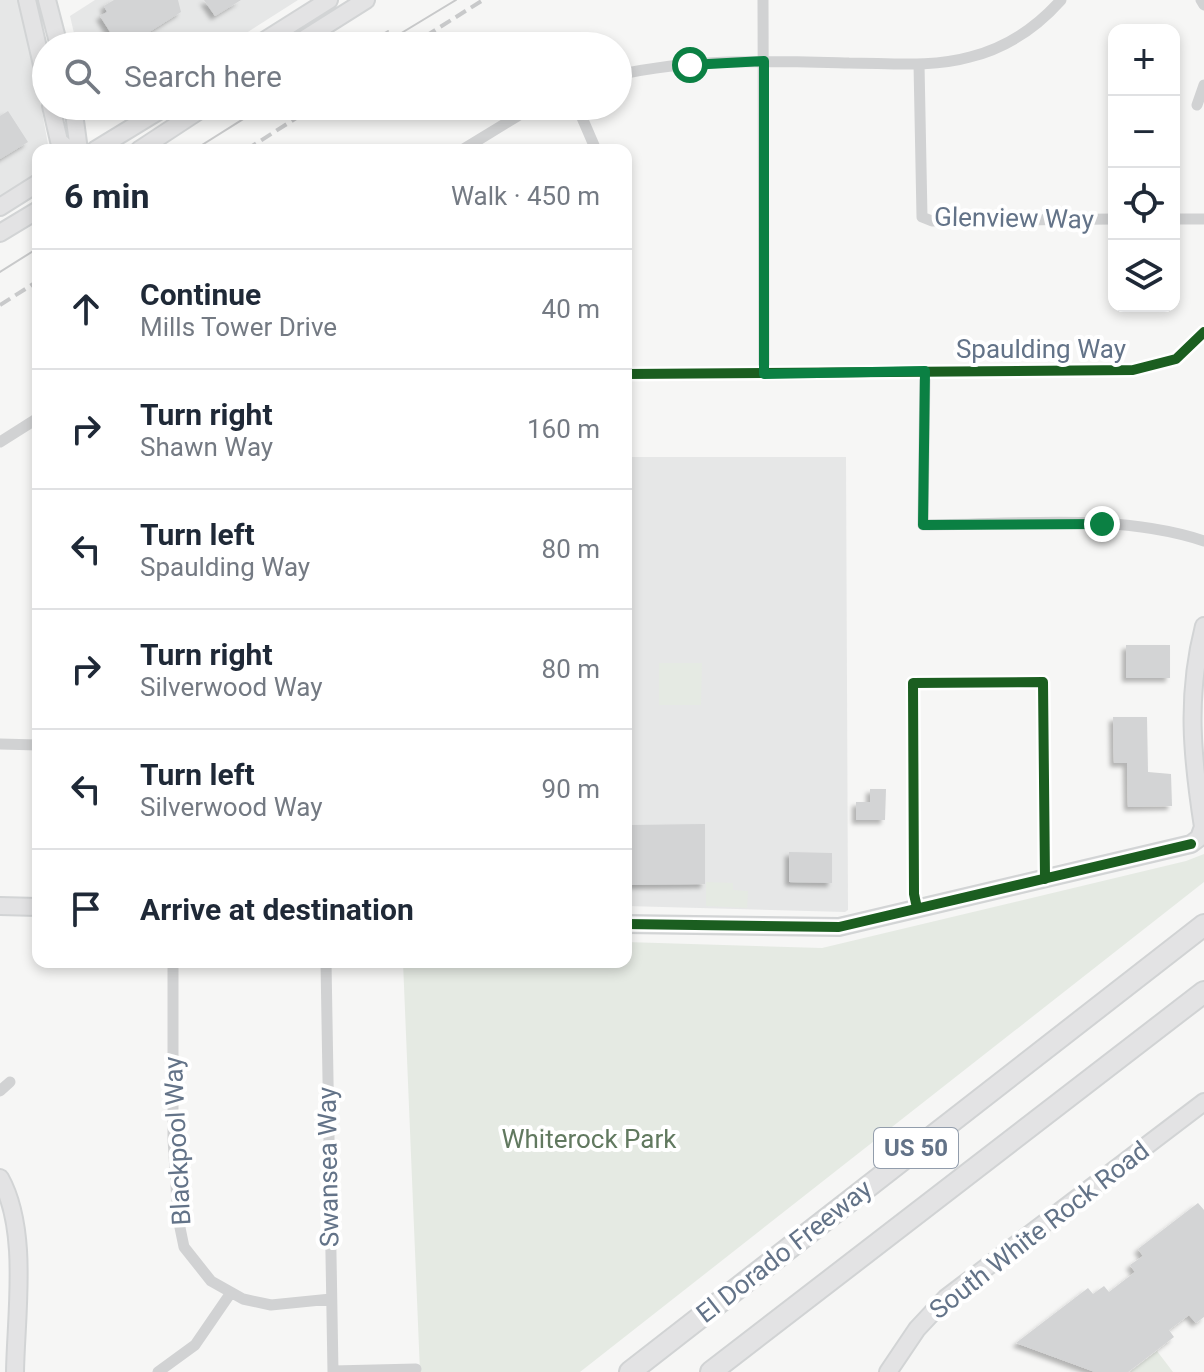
<!DOCTYPE html>
<html lang="en">
<head>
<meta charset="utf-8">
<style>
	body { margin:0; font-family:Roboto,sans-serif; background:#f2f2f3; color:#1f2937 }
	.controls { position:absolute; right:24px; top:24px; display:grid; overflow:hidden; border-radius:16px; box-shadow:0 4px 12px #0003 }
	.controls button { width:72px; height:72px; display:grid; place-items:center; padding:0; border:0; border-bottom:2px solid #e0e1e3; background:#fff; color:#1f2937; font:40px sans-serif }
	.stop { position:absolute; width:24px; height:24px; margin:-18px; border:6px solid #0b8043; border-radius:50%; background:#fff }
	.stop.end { background:#0b8043; border-color:#fff; box-shadow:0 2px 8px #0008 }
	.list { margin:0; padding:0; list-style:none }
	h2 { display:flex; justify-content:space-between; align-items:center; height:104px; margin:0; padding:0 32px; font-size:34px }
	h2 small { font-size:26px; font-weight:400; color:#747a83 }
	.list li { display:grid; grid-template-columns:52px 1fr auto; gap:24px; align-items:center; box-sizing:border-box; height:120px; padding:0 32px; border-top:2px solid #e0e1e3 }
	.list b { display:block; font-size:30px; white-space:nowrap }
	.list p { margin:0; font-size:26px; white-space:nowrap; color:#747a83 }
	.list em { font-size:26px; font-style:normal; color:#747a83 }
	.icon { flex:none; width:44px; height:44px; fill:none; stroke:currentColor; stroke-width:2; stroke-linecap:round; stroke-linejoin:round }
	.map { position:relative; flex:none; width:1204px; height:1372px; overflow:hidden }
	.search { position:absolute; background:#fff; box-shadow:0 4px 12px #0003; left:32px; top:32px; width:600px; height:88px; display:flex; align-items:center; gap:20px; box-sizing:border-box; padding:0 28px; border-radius:44px; color:#747a83; font-size:30px }
	.panel { position:absolute; background:#fff; box-shadow:0 4px 12px #0003; left:32px; top:144px; width:600px; height:824px; border-radius:16px }
	.map>svg:first-child { display:block }
	.built { fill:#e6e7e7 }
	.green { fill:#e5eae3 }
	.building { fill:#d3d4d5; filter:url(#shadow) }
	.lines { fill:none; stroke-linecap:round; stroke-linejoin:round }
	.secondary-casing { stroke:#d2d4d5; stroke-width:20 }
	.highway-casing { stroke:#d1d3d4; stroke-width:24 }
	.street { stroke:#d1d2d3; stroke-width:11 }
	.secondary { stroke:#e3e3e4; stroke-width:16 }
	.highway { stroke:#e3e3e4; stroke-width:20 }
	.tram { stroke:#c8c9ca; stroke-width:2 }
	.rail { stroke:#c8c9ca; stroke-width:4; stroke-dasharray:12 6; stroke-linecap:butt }
	.cycleway-casing { stroke:#fff; stroke-width:15 }
	.cycleway { stroke:#1b5e20; stroke-width:10 }
	.route { stroke:#0b8043; stroke-width:10 }
	.labels { text-anchor:middle; stroke-width:8; stroke-linejoin:round; paint-order:stroke }
	.shield { fill:#fff; stroke:#929dac; stroke-width:2 }
	.shield-label { font-size:24px; font-weight:bold; fill:#637388 }
	.street-label { font-size:26px; fill:#637388; stroke:#fff }
	.park-label { font-size:26px; fill:#61795f; stroke:#fff }
</style>
</head>
<body>
<div class="map">
<svg width="1204" height="1372" viewBox="0 0 1204 1372">
	<defs>
		<filter id="shadow"><feDropShadow dx="-4" dy="4" stdDeviation="2" flood-color="#0004"/></filter>
	</defs>
	<rect width="100%" height="100%" fill="#f6f6f5"/>
	<path class="built" d="M0,0H22L49,150H38V173L0,199Z
		M95,0H298L226,46H77L70,16Z
		M626,457H846L848,910L845,912L626,906Z"/>
	<path class="green" d="M659,663H702L701,705H659Z
		M1204,854V882L580,1372H420L403,962H626V942L822,948L1186,861Z
		M706,882L733,883V890L748,891L747,908L706,906Z
		M1157,1351L1173,1372H1130Z"/>
	<path class="building" d="M114,0H178L181,12L127,46H119L100,16L107,12L104,6Z
		M204,0H241L215,16Z
		M8,111L28,142L0,159V116Z
		M1126,645H1170V678H1126Z
		M1113,717H1147L1148,772L1171,774L1172,806L1128,807L1127,763H1114Z
		M870,789H886L885,820H856V802H870Z
		M705,824V884L632,885L631,825Z
		M789,852L832,853V883L789,882Z
		M1198,1203L1204,1210V1317L1196,1323L1189,1315L1169,1330L1174,1337L1128,1372H1095L1016,1343L1088,1288L1093,1294L1104,1286L1109,1292L1135,1272L1130,1265L1143,1256L1138,1249Z"/>
	<g class="lines">
		<g class="secondary-casing">
			<path id="secondary" d="M27,0L46,82
				M47,0L59,46
				M256,46L329,0
				M293,46L366,0
				M51,106L59,141L69,150
				M73,106L79,150
				M95,150L167,106
				M139,150L206,106
				M0,207L38,183
				M0,233L38,210
				M0,906L38,907
				M626,924L839,927L1191,844L1199,838L1203,827C1192,756 1186,696 1204,626
				M0,1178C29,1230 16,1313 15,1372
				M888,1372L917,1329L946,1298L1204,1102"/>
		</g>
		<g class="highway-casing">
			<path id="highway" d="M630,1372L1204,925
				M711,1372L1204,992"/>
		</g>
		<path class="street" d="M763,0L764,374
			M1201,0L1204,5
			M919,64L922,217L932,221L1114,219
			M618,75C693,58 772,61 849,63C889,63 931,68 970,57C1006,48 1037,27 1061,0
			M1197,105L1204,85
			M577,106L596,150
			M462,150L534,106
			M1174,219H1204
			M925,371L923,525C1015,525 1116,512 1204,541
			M626,374L1133,370L1176,359L1204,332
			M0,442L38,418
			M0,744L38,745
			M917,908L914,894L913,683L1043,682L1045,879
			M173,962V1139L178,1218L184,1247L211,1281L243,1299L271,1305L331,1299
			M326,962L333,1372
			M0,1091L10,1082
			M333,1371L416,1369
			M158,1372L195,1345L230,1294"/>
		<use href="#secondary" class="secondary"/>
		<use href="#highway" class="highway"/>
		<path class="tram" d="M363,46L388,31
			M380,46L456,0
			M194,150L264,106
			M0,272L38,248"/>
		<path class="rail" d="M410,46L483,0
			M246,150L315,106
			M0,305L38,281"/>
		<g class="cycleway-casing">
			<path id="cycleway" d="M626,374L1133,370L1176,359L1204,332
				M917,908L914,894L913,683L1043,682L1045,879
				M626,924L839,927L1191,844"/>
		</g>
		<use href="#cycleway" class="cycleway"/>
	</g>
	<g class="lines">
		<path class="route" d="M690,65L764,61V374L925,371L923,525L1102,524"/>
	</g>
	<g class="labels">
		<rect class="shield" x="874" y="1128" width="84" height="40" rx="6"/>
		<g class="shield-label">
			<text x="916" y="1156">US 50</text>
		</g>
		<g class="street-label">
			<text transform="translate(1014 218) rotate(1)" y="9">Glenview Way</text>
			<text x="1041" y="358">Spaulding Way</text>
			<text transform="translate(177 1141) rotate(-93)" y="9">Blackpool Way</text>
			<text transform="translate(328 1167) rotate(-91)" y="9">Swansea Way</text>
			<text transform="translate(1039 1230) rotate(-38)" y="9">South White Rock Road</text>
			<text transform="translate(784 1251) rotate(-38)" y="9">El Dorado Freeway</text>
		</g>
		<g class="park-label">
			<text x="589" y="1148">Whiterock Park</text>
		</g>
	</g>
</svg>
<div class="controls">
<button>+</button>
<button>−</button>
<button><svg class="icon" aria-label="locate" viewBox="0 0 24 24"><circle cx="12" cy="12" r="6"/><path d="M12 2v4M12 18v4M2 12h4M18 12h4"/></svg></button>
<button><svg class="icon" aria-label="layers" viewBox="0 0 24 24"><path d="M12 4l9 5-9 5-9-5zM3 14l9 5 9-5"/></svg></button>
</div>
<div class="stop" style="left:690px;top:65px"></div>
<div class="stop end" style="left:1102px;top:524px"></div>
<div class="search"><svg class="icon" aria-label="search" viewBox="0 0 24 24"><circle cx="10" cy="10" r="6"/><path d="M15 15l6 6"/></svg>Search here</div>
<section class="panel">
<h2>6 min<small>Walk · 450 m</small></h2>
<ul class="list">
<li><svg class="icon" aria-label="ahead" viewBox="0 0 24 24"><path d="M12 20V5M6 11l6-6 6 6"/></svg><div><b>Continue</b><p>Mills Tower Drive</p></div><em>40 m</em></li>
<li><svg class="icon" aria-label="right" viewBox="0 0 24 24"><path d="M7 20v-9h11M14 6l5 5-5 5"/></svg><div><b>Turn right</b><p>Shawn Way</p></div><em>160 m</em></li>
<li><svg class="icon" aria-label="left" viewBox="0 0 24 24"><path d="M17 20v-9H6M10 6l-5 5 5 5"/></svg><div><b>Turn left</b><p>Spaulding Way</p></div><em>80 m</em></li>
<li><svg class="icon" aria-label="right" viewBox="0 0 24 24"><path d="M7 20v-9h11M14 6l5 5-5 5"/></svg><div><b>Turn right</b><p>Silverwood Way</p></div><em>80 m</em></li>
<li><svg class="icon" aria-label="left" viewBox="0 0 24 24"><path d="M17 20v-9H6M10 6l-5 5 5 5"/></svg><div><b>Turn left</b><p>Silverwood Way</p></div><em>90 m</em></li>
<li><svg class="icon" aria-label="arrive" viewBox="0 0 24 24"><path d="M6 21V4h12l-3 4 3 4H6"/></svg><div><b>Arrive at destination</b></div></li>
</ul>
</section>
</div>
</body>
</html>
